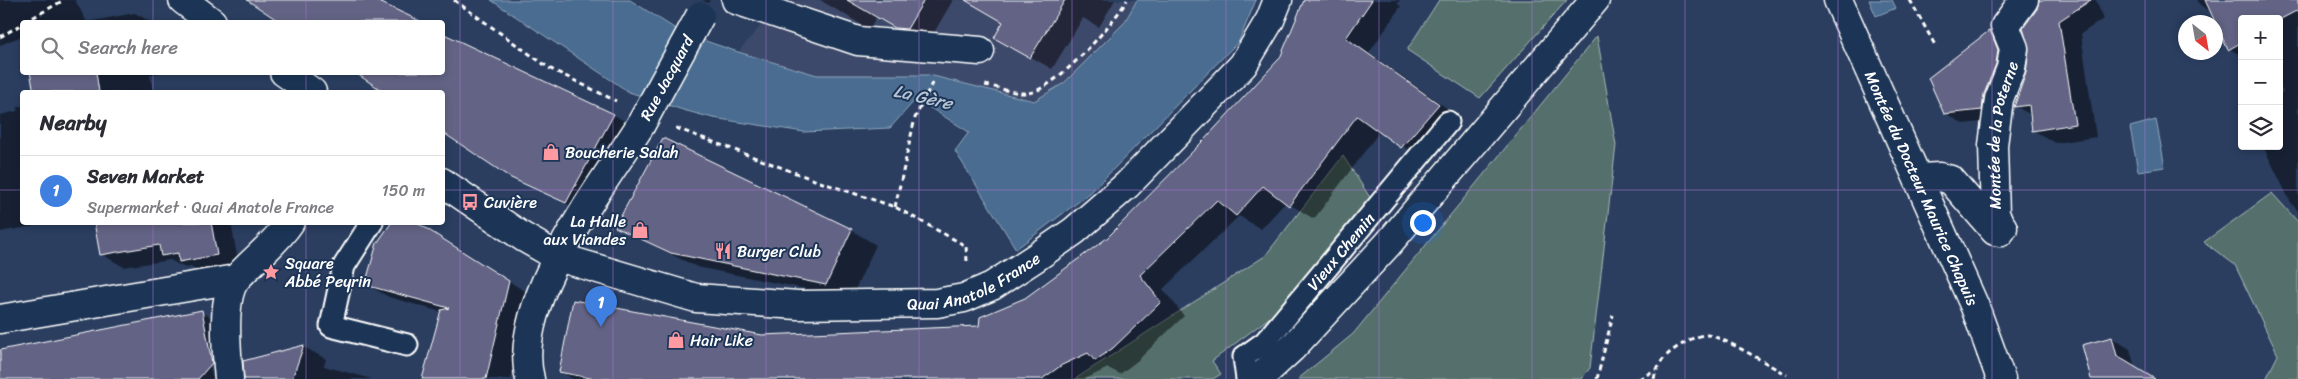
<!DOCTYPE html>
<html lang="en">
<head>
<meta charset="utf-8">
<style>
	body { margin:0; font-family:Sriracha,sans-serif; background:#f7f7f7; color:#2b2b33 }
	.controls { position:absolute; right:15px; top:15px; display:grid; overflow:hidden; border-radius:5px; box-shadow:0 2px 8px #0003 }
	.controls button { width:45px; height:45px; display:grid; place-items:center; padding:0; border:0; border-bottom:1px solid #e1e1e2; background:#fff; color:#2b2b33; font:25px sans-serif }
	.compass { position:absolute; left:2178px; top:15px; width:45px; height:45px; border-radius:50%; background:#fff; box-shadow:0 2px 8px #0003; rotate:149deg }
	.you { position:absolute; left:1422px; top:222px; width:18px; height:18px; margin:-12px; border:4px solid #fff; border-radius:50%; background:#1a73e8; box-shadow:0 0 0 8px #1a73e833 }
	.badge { display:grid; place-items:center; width:32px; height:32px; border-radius:50%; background:#b45309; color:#fff; font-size:16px; font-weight:700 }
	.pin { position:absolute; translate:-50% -41px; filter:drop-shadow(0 1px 2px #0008) }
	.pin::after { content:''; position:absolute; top:26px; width:18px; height:15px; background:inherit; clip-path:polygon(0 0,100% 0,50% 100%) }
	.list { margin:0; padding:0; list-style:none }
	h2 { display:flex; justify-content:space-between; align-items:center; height:65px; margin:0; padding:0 20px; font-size:21px }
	h2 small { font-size:16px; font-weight:400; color:#7c7c81 }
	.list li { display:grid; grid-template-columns:32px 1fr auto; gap:15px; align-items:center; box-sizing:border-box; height:70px; padding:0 20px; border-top:1px solid #e1e1e2 }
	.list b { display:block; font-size:19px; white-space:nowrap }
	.list p { margin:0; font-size:16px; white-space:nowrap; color:#7c7c81 }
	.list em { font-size:16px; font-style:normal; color:#7c7c81 }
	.icon { flex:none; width:28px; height:28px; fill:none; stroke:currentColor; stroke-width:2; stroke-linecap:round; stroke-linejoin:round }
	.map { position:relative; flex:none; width:2298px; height:379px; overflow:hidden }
	.search { position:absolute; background:#fff; box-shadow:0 2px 8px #0003; left:20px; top:20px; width:425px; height:55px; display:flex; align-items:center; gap:12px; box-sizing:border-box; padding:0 18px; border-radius:5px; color:#7c7c81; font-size:19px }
	.panel { position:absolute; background:#fff; box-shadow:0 2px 8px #0003; left:20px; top:90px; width:425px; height:135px; border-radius:5px }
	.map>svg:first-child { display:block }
	.built { fill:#3c496b }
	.green { fill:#546f6c; stroke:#aab7b6 }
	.water { fill:#486c90; stroke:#91a7bc }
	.shadow { fill:#0007; fill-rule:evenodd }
	.building { fill:#646385; stroke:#fff }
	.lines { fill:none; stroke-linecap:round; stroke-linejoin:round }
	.lane-casing { stroke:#fff; stroke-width:25 }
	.street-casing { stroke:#fff; stroke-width:31 }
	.secondary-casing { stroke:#fff; stroke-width:31 }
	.path { stroke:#fff; stroke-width:3; stroke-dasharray:5 4; stroke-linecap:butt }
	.lane { stroke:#1d3557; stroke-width:21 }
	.street { stroke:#1d3557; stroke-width:28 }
	.secondary { stroke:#1d3557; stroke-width:28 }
	.street-bridge-casing { stroke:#fff; stroke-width:31; stroke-linecap:butt }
	.street-bridge { stroke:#1d3557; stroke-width:28 }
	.grid { fill:none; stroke:#a976d5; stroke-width:1; stroke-opacity:0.55 }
	.labels { text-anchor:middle; stroke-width:4; stroke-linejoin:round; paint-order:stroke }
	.street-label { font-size:16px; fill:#fff; stroke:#1d3557 }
	.poi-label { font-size:16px; fill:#fff; stroke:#1d3557; text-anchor:start }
	.water-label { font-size:18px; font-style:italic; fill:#b6c4d3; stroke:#1d3557 }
</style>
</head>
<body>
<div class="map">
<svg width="2298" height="379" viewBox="0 0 2298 379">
	<rect width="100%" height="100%" fill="#2b3e60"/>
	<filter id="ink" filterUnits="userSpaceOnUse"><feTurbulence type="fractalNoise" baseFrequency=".02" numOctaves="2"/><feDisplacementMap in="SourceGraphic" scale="10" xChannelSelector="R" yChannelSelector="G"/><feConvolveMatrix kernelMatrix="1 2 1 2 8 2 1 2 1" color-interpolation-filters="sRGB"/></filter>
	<g filter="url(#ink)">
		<path class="built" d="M783,0H1137L1124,23L1064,83L1034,101L929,75H817L738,52Z"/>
		<path class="green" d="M1439,0H1567L1480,98L1407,50Z
			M1597,36L1616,145L1590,368L1581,379H1298L1353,334Z
			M1343,156L1371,199L1273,315L1212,361L1221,374L1213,379H1075L1265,256Z
			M2272,193L2298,222V379H2266L2278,355L2235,265L2204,242Z"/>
		<path class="water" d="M491,0H630L682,33L738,52L817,75H929L1034,101L1064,83L1124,23L1137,0H1256L1239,41L1090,193L1016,249L955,151L969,132L916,99L890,128L804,132L713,118L683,110L629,92Z
			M1869,0H1892L1896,8L1876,16Z
			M2156,120L2165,167L2138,171L2130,127Z"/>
		<path class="shadow" d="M0,0H75L87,22L135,13L151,22H22V36L0,45Z
			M249,0H371L419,22H283Z
			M702,0H710L708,3Z
			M820,0H953L929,41L918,40L877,16L869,29Z
			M968,0H1115L1099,27L1083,18L1052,69L996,37L1005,22Z
			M1306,0H1400L1397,4L1401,6L1369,53L1462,119L1426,161L1380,131L1314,219L1286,202L1261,229L1239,216L1163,289L1184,316L1137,361L1120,374L1108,368L1085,379H573L560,371L762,336L980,327L1025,299L1108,239L1205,140L1281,59Z
			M2040,0H2096L2103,19L2081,34L2096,137L2055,143L2033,130L2031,115L2015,106L2027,74Z
			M2197,0H2298V211L2290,201L2263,146H2279V94L2283,92L2279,86V19H2242V56L2228,48L2211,12L2200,5Z
			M1990,32L2008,42L2000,120L1963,124L1945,113Z
			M442,34L614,115L636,128L589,215L511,176L442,92H387L357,72H442Z
			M31,72H161L150,75L153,92H35Z
			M22,106V222H33L34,226L0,232V115L17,111L18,107Z
			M95,222H231L239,267L203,275L191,267L185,268L170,260L124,267L101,254Z
			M422,227L531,295L511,379H423L441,312L389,297L367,285Z
			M616,227L851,230L876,245L851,298L697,267Z
			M201,312L223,324L233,379H0V351ZM203,326H206L215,375L212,376Z
			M2112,338L2130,349L2135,368L2154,379H2092Z
			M304,347L326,359L324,366L372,379H248L245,362Z"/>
		<path class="building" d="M247,0H375L422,22H280Z
			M847,0H924L907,29L895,28Z
			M965,0H1065L1030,58L994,38L1003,22Z
			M1304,0H1372L1346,38L1439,104L1401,148L1357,116L1289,206L1263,186L1236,216L1217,200L1140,275L1161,302L1113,348L1095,361L1088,353L1062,365L1042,379H595L559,372L573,300L762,335L979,326L980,317L1025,298L1107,238L1204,140L1280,58Z
			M2039,0H2091L2059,21L2075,124L2032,131L2029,105L2014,107L2026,73L2029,50L2023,28L2037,9Z
			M2205,0H2298V10L2279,20L2242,19V42L2228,50Z
			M1990,30L1998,50L1996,64L1984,94L1982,110L1944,114L1928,78Z
			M442,33L614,114L566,203L511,178L442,132V92H384L354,72H442Z
			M30,72H96L99,92H34Z
			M663,138L852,229L826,285L671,253L615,227Z
			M94,222H211L217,255L179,262L178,253L161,256L159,245L100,255Z
			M392,222H416L509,281L486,379H422L441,310L449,308L365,285L377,243Z
			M202,310L212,363L198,379H0V350Z
			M2112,337L2117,356L2155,379H2091L2082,345Z
			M304,345L292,379H244L243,361Z"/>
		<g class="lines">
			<g class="lane-casing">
				<g id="lane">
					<path d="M372,222L344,266L331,326L407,345"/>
					<path id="s1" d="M1247,379L1244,357L1265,342L1448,122"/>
				</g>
			</g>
			<g class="street-casing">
				<g id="street">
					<path d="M736,0L858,41L980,51"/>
					<path id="s2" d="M1838,0L1975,307L2001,379"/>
					<path id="s3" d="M1919,178L1940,177L1951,180L1995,231L2000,232L2003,228L1995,215L1993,145L1999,99L2011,68L2014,48L2005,26L2024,0"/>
					<path d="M0,319L235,279"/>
					<path d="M229,379C227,354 220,297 237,278C254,259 276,243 290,222"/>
					<path d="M530,379C510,303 601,188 640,126"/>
					<path d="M1258,379L1292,348L1388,244L1595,0"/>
				</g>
			</g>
			<g class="secondary-casing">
				<g id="secondary">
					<path d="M183,0L212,22"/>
					<path d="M284,72L312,92"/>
					<path id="s4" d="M442,182L523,237L558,257L696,298L798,305L937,303L964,298L992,286L1035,258L1074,231L1127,185L1243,65L1270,20L1278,0"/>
				</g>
			</g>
			<path class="path" d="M454,0L549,68L616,101
				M1910,0L1935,45
				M25,22L64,0
				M0,37L22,24
				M985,85C998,87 1014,94 1027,93C1054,92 1114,23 1127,0
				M676,128L820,182L895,207L966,246L967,261
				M895,207L915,118L934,79
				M1597,379L1613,315
				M1639,379L1655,370
				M1654,379C1657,365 1664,356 1676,348C1684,343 1696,335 1707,335C1725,337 1770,366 1787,375"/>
			<use href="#lane" class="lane"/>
			<use href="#street" class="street"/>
			<use href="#secondary" class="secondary"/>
			<g class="street-bridge-casing">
				<g id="street-bridge">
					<path id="s5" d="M640,126L700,16"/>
				</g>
			</g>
			<use href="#street-bridge" class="street-bridge"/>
		</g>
	</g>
	<path class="grid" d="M153,0V22M306,0V22M460,0V379M613,0V379M766,0V379M919,0V379M1072,0V379M1226,0V379M1379,0V379M1532,0V379M1685,0V379M1838,0V379M1992,0V379M2145,0V379M153,72V92M306,72V92M0,190H22M442,190H2298M153,222V379M306,222V379"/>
	<defs>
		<g id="shop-bare" transform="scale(1.35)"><path d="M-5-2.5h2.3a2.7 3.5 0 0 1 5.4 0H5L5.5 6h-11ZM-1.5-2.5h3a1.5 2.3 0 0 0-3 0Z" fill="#ff9aa2" stroke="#1d3557" stroke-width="2.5" paint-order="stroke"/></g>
		<g id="bus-bare" transform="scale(1.35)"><path d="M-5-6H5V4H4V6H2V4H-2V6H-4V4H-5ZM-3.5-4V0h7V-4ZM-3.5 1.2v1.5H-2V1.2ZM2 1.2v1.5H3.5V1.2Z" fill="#ff9aa2" stroke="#1d3557" stroke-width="2.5" paint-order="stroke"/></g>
		<g id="restaurant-bare" transform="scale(1.35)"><path d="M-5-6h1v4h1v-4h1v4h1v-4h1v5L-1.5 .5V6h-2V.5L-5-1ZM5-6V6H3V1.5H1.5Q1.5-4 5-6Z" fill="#ff9aa2" stroke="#1d3557" stroke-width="2.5" paint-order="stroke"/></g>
		<g id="sight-bare" transform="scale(1.35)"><path d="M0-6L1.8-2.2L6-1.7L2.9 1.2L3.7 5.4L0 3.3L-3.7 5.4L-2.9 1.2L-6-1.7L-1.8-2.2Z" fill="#ff9aa2" stroke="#1d3557" stroke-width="2.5" paint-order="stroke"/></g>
	</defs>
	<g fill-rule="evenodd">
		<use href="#shop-bare" x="551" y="152"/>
		<use href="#bus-bare" x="470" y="202"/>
		<use href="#shop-bare" x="640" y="230"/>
		<use href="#restaurant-bare" x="723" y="251"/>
		<use href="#sight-bare" x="271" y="272"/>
		<use href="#shop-bare" x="676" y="340"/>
	</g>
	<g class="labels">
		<g class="street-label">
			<text dy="6" stroke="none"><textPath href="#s5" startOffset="55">Rue Jacquard</textPath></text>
			<text dy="6" stroke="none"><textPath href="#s3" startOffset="206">Montée de la Poterne</textPath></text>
			<text dy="6" stroke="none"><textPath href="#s2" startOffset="206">Montée du Docteur Maurice Chapuis</textPath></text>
			<text dy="6" stroke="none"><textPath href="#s1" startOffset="166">Vieux Chemin</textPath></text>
			<text dy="6" stroke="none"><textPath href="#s4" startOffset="565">Quai Anatole France</textPath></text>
		</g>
		<g class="poi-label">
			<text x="565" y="158">Boucherie Salah</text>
			<text x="484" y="208">Cuvière</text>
			<text x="626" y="227" text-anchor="end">La Halle<tspan x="626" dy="18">aux Viandes</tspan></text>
			<text x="737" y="257">Burger Club</text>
			<text x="285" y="269">Square<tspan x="285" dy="18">Abbé Peyrin</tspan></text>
			<text x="690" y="346">Hair Like</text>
		</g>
		<g class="water-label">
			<text transform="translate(923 97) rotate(13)" y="6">La Gère</text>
		</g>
	</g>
</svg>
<div class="controls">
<button>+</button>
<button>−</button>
<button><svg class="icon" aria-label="layers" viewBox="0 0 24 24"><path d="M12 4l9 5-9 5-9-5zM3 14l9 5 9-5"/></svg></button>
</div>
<svg class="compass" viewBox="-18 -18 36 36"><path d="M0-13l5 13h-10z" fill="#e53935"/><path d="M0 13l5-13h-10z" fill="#7c7c81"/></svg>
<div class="you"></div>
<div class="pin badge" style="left:601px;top:327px;background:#3f7fe0">1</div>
<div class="search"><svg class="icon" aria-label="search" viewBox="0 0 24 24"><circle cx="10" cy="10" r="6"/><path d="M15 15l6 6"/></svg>Search here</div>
<section class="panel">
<h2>Nearby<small></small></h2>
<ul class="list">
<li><span class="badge" style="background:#3f7fe0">1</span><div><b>Seven Market</b><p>Supermarket · Quai Anatole France</p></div><em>150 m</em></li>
</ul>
</section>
</div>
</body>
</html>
